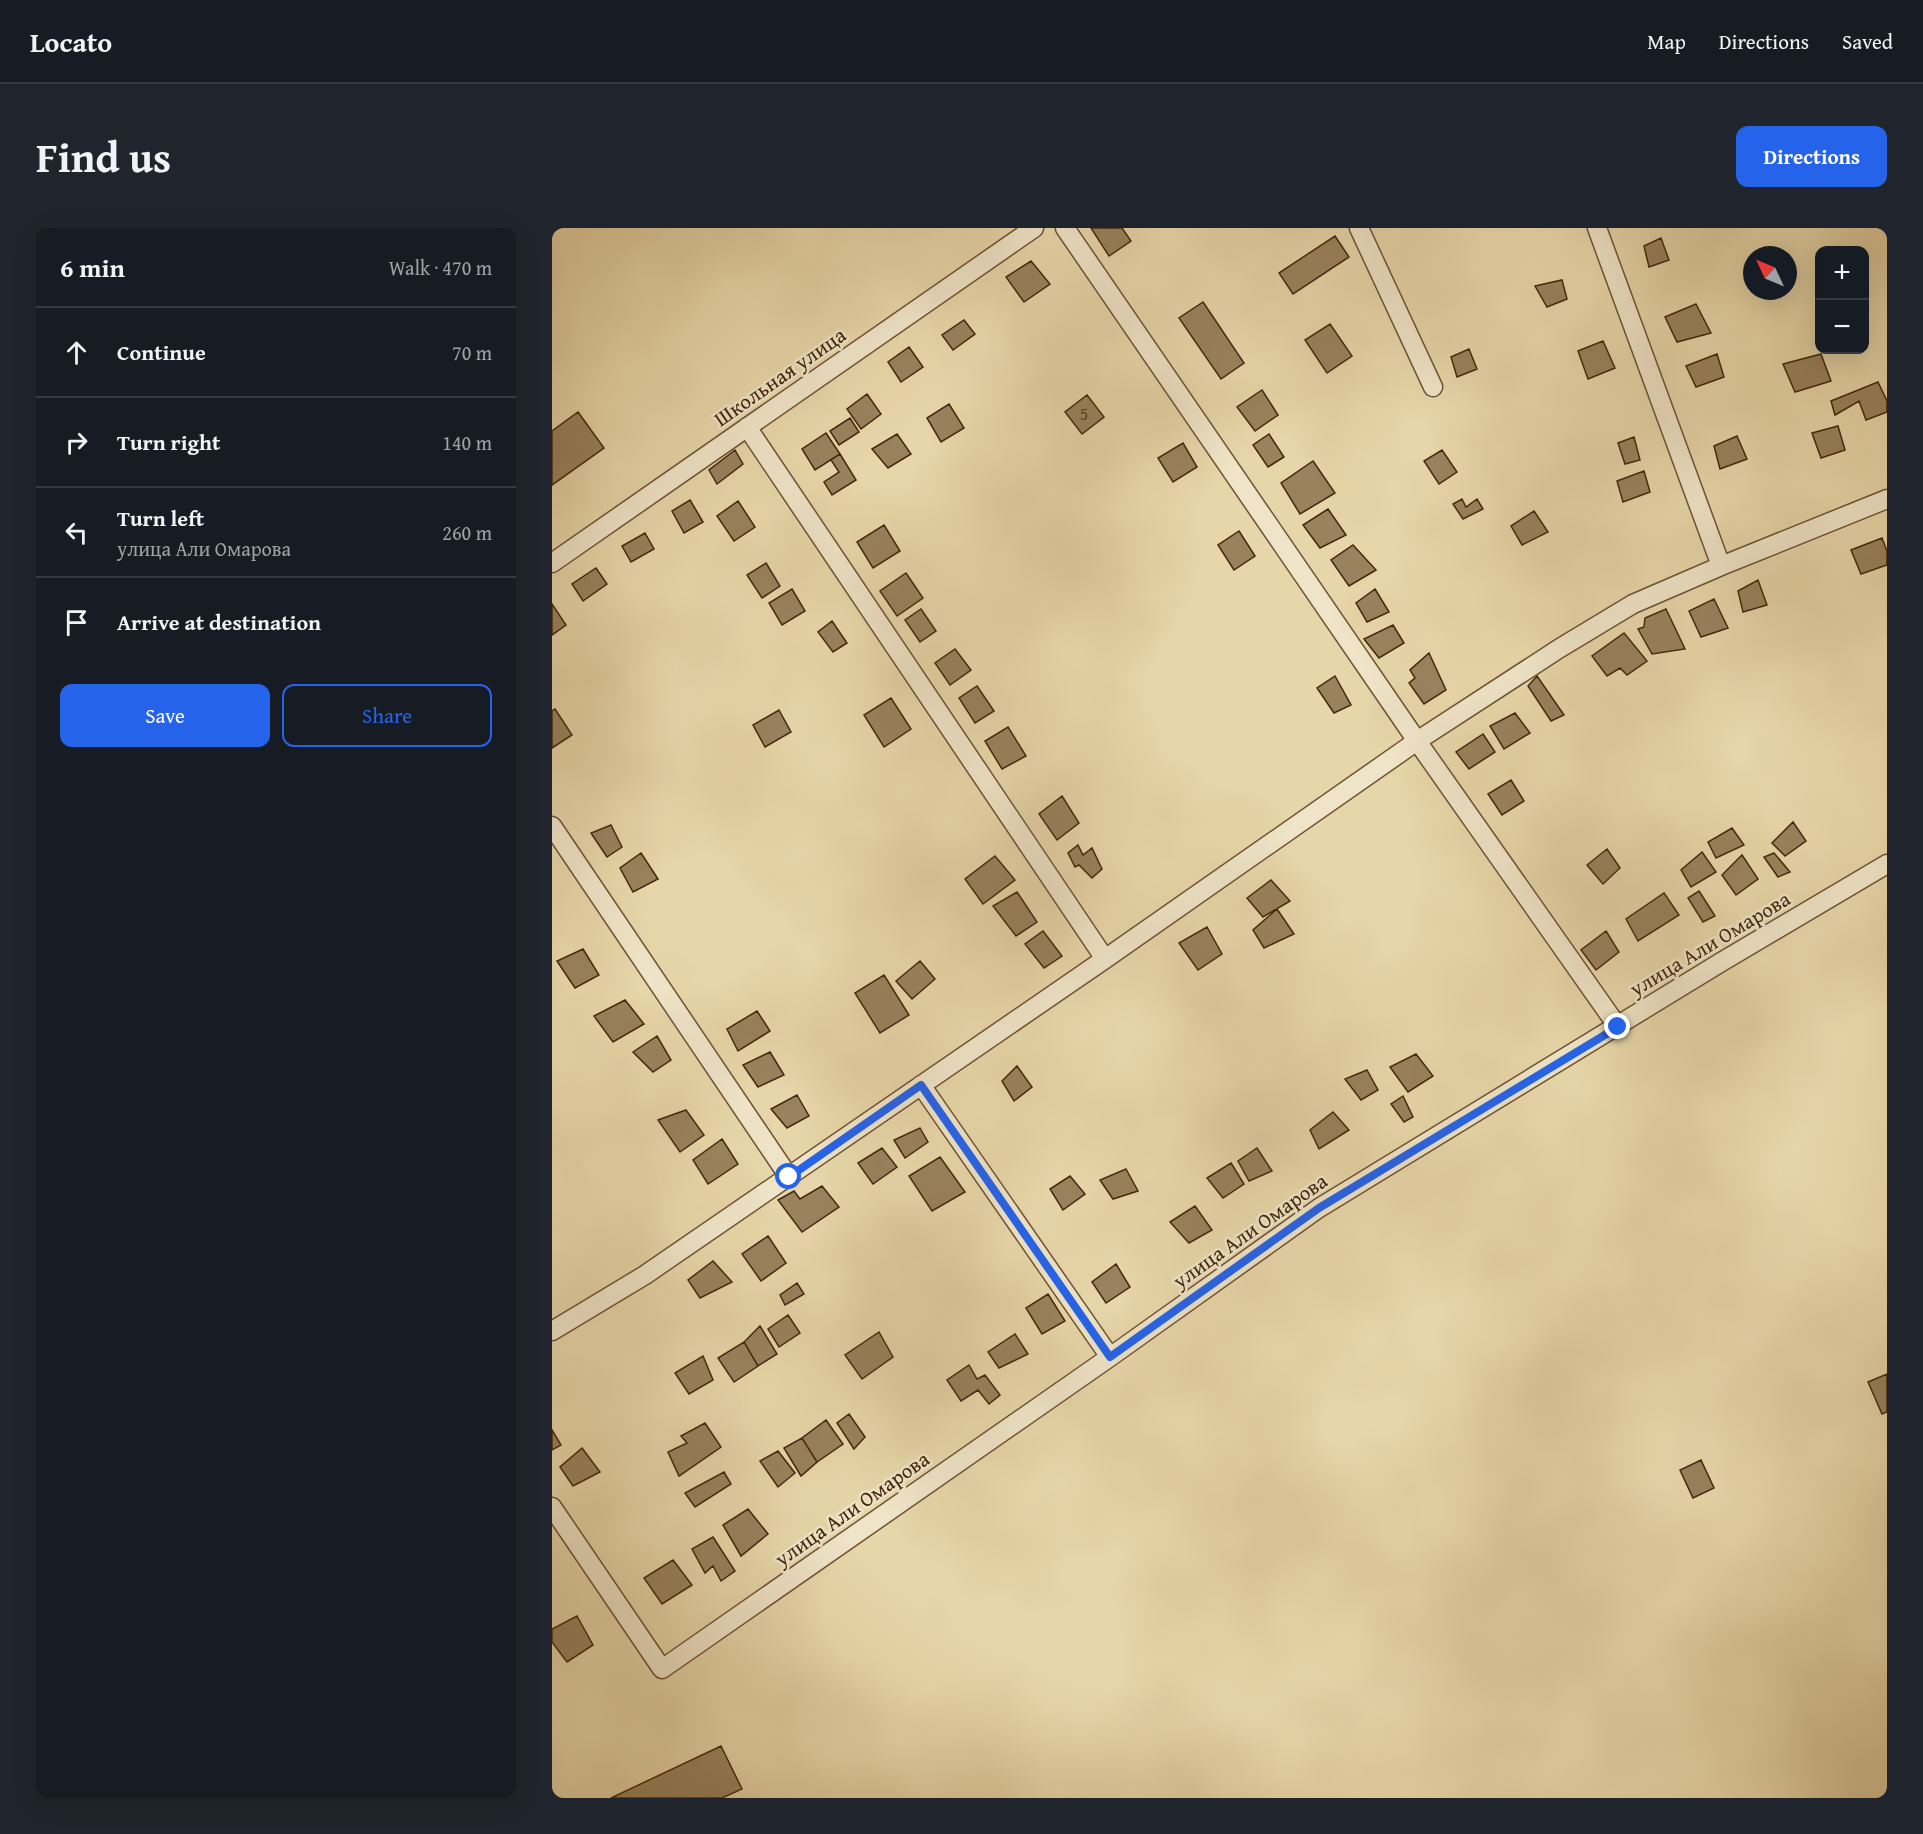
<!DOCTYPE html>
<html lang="en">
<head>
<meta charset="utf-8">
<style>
	body { margin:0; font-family:"Gentium Book Plus",serif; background:#20242c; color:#f1f3f6 }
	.controls { position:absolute; right:18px; top:18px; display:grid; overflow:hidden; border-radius:12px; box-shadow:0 6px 24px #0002 }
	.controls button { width:54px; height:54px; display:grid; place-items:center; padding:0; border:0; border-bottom:2px solid #363941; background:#171b24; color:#f1f3f6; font:30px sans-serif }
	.compass { position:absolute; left:1191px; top:18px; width:54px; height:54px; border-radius:50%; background:#171b24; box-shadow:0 6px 24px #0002; rotate:314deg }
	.stop { position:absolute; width:18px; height:18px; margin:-14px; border:4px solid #2563eb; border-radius:50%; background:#fff }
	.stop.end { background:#2563eb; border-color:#fff; box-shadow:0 2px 6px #0008 }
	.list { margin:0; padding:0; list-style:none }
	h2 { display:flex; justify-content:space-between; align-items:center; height:78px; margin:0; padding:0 24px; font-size:26px }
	h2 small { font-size:20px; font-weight:400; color:#9ea1a6 }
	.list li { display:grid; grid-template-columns:39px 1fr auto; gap:18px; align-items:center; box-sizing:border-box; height:90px; padding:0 24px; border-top:2px solid #363941 }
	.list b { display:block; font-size:22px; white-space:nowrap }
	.list p { margin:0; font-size:20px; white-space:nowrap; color:#9ea1a6 }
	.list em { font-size:20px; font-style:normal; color:#9ea1a6 }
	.actions { display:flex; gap:12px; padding:18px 24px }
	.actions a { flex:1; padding:14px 0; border:2px solid #2563eb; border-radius:12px; text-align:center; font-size:21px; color:#2563eb }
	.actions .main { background:#2563eb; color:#fff }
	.icon { flex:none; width:33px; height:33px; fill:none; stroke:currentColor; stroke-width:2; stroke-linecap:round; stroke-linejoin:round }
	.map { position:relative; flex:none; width:1335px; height:1570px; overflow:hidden; border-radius:12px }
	header { display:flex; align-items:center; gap:36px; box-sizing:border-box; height:84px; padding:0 30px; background:#171b24; border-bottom:2px solid #363941 }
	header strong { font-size:28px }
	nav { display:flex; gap:33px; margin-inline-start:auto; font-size:21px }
	.intro { display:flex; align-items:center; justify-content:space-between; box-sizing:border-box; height:144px; padding:0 36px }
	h1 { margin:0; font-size:42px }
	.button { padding:15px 27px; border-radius:12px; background:#2563eb; color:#fff; font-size:21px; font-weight:700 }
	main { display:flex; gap:36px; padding:0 36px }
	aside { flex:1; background:#171b24; border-radius:12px; box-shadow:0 6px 24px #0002 }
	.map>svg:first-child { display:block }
	.building { fill:#99825e; stroke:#45260d; stroke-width:1.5 }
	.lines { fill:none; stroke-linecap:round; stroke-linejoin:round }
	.street-casing { stroke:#6e5234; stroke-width:21 }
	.street { stroke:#efe4c7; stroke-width:18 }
	.route { stroke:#2563eb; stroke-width:8 }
	.labels { text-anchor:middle; stroke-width:5; stroke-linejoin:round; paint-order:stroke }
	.number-label { font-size:18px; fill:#5a3d21 }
	.street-label { font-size:21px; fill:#45260d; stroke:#efe4c7 }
</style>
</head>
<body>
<header>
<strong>Locato</strong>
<nav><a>Map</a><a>Directions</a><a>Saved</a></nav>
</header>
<div class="intro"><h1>Find us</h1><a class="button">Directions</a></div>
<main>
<aside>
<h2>6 min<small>Walk · 470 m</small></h2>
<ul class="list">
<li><svg class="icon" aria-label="ahead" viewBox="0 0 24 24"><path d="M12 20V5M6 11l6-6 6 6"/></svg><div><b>Continue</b></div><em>70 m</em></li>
<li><svg class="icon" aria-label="right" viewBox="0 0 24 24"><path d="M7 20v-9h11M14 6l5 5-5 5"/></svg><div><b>Turn right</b></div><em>140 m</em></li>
<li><svg class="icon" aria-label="left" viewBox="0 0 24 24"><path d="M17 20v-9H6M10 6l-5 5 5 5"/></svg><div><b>Turn left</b><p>улица Али Омарова</p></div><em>260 m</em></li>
<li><svg class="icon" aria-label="arrive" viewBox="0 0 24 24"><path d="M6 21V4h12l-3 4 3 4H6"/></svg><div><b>Arrive at destination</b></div></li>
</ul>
<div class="actions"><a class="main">Save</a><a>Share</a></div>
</aside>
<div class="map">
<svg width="1335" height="1570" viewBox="0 0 1335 1570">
	<rect width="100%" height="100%" fill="#e7d6a9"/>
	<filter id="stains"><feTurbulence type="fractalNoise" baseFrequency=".00333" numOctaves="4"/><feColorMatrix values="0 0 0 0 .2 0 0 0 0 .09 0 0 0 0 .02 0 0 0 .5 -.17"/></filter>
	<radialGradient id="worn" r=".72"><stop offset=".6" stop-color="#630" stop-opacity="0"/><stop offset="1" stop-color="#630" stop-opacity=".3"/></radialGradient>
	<path class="building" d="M539,0H570L579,13L557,28Z
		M783,8L797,29L741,66L727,45Z
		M1109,10L1117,32L1097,39L1092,18Z
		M479,33L498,56L472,74L454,49Z
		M1010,52L1015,71L995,79L983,58Z
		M651,74L692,135L669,151L627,90Z
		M1144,76L1159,105L1125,114L1113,89Z
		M412,92L423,106L401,122L390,107Z
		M778,96L800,128L775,145L753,112Z
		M1051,113L1063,140L1036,151L1026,123Z
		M357,119L371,139L349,154L336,134Z
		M917,121L925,141L905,149L899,129Z
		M1165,126L1172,149L1144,159L1134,138Z
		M1269,126L1279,153L1243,164L1231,136Z
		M1326,154L1335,173V184L1314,192L1307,173L1283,187L1279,173Z
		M710,162L726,187L703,203L685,179Z
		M315,166L329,186L309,201L295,181Z
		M535,167L552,189L530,206L513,184Z
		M397,176L412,200L389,214L375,190Z
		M26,184L52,220L0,257V203Z
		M298,190L307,204L287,217L278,203Z
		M1286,198L1293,222L1269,230L1260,205Z
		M274,205L288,226L263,242L250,221Z
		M345,206L359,226L336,240L320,221Z
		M717,206L732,229L716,239L701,217Z
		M1185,208L1195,231L1168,241L1162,218Z
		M1082,209L1088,232L1073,236L1066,215Z
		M631,215L645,239L621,254L606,230Z
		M183,222L191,236L165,256L157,242Z
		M890,222L905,244L887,256L872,233Z
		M288,226L304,252L280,267L272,254L287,244L279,232Z
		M761,233L783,265L748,286L729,255Z
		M1092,243L1098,264L1071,274L1065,253Z
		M910,271L914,279L925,271L931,281L911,291L901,276Z
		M138,272L151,294L132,305L120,283Z
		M186,273L203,299L182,313L165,288Z
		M776,281L794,307L768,320L751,297Z
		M982,283L996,304L970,317L959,298Z
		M332,297L348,323L321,340L305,314Z
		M687,303L703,328L682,342L666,317Z
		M93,305L102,321L79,334L70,318Z
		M1330,310L1335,323V337L1309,346L1299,322Z
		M801,317L824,342L797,358L779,332Z
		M214,335L228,358L210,370L195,347Z
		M44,340L55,356L31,373L20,356Z
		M354,345L371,370L345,388L328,363Z
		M1206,352L1215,377L1191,384L1186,363Z
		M240,361L253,383L230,397L217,375Z
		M823,361L837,384L815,394L804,375Z
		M1162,371L1176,400L1149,409L1137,383Z
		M0,376L14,397L0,407Z
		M369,381L384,403L368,414L353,392Z
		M1114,381L1133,421L1100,426L1086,401L1092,399L1093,390Z
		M280,393L295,415L281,424L266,404Z
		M841,397L852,415L827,430L812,411Z
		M1072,405L1095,433L1075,447L1068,440L1055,448L1040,428Z
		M403,421L419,442L398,457L383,435Z
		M877,425L894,462L872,476L857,455L863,450L858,442Z
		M783,448L799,477L782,485L765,460Z
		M985,448L1012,487L999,493L976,458Z
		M425,458L442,483L423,495L407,470Z
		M339,470L359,501L332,519L312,487Z
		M3,481L20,507L0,520V483Z
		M227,482L239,504L213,519L201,497Z
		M963,485L978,505L952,521L938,498Z
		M456,499L474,528L450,541L433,513Z
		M931,506L943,524L917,541L904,524Z
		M959,552L972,573L950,587L936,566Z
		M510,568L527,595L505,612L487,586Z
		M1241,594L1254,613L1233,628L1220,615Z
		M59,597L70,619L55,629L39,605Z
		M1180,600L1192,617L1164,630L1156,614Z
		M526,617L531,627L540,620L550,641L540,650L527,637L523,639L516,625Z
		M1055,621L1068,640L1051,656L1035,637Z
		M1150,624L1164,644L1139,659L1129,642Z
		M89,625L106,651L81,664L68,640Z
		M1222,625L1238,644L1226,649L1212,629Z
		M1190,627L1206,651L1184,667L1170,647Z
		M443,628L463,652L431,676L413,651Z
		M719,652L738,673L711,689L695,670Z
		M1147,663L1163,688L1151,694L1136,670Z
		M465,664L485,694L464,708L441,678Z
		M1112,665L1127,687L1086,713L1074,691Z
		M725,681L742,706L712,720L701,702Z
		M655,699L670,726L646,742L627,715Z
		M491,703L510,728L492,740L473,716Z
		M1054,703L1067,724L1044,742L1029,722Z
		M31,721L47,747L23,760L5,733Z
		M368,733L383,751L360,771L344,753Z
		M332,747L357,787L328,805L303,765Z
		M73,772L92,796L61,814L42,788Z
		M205,783L218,803L186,823L175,801Z
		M105,808L119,832L101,844L81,824Z
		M218,824L232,847L206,859L191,837Z
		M864,826L881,848L856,864L838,839Z
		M465,838L480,859L462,873L450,853Z
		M815,842L826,862L809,872L793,851Z
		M245,867L257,888L235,900L219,881Z
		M851,868L861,889L852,894L839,876Z
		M134,882L152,907L128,924L106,892Z
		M781,884L797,902L767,921L758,902Z
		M368,900L376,914L353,930L342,912Z
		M170,911L186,936L156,956L141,932Z
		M330,920L345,939L321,956L306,935Z
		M705,920L720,943L697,953L686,933Z
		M388,929L413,964L380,983L357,948Z
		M679,935L692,956L671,970L655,950Z
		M574,941L586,963L561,971L548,952Z
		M518,948L533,966L511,982L498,961Z
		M270,958L287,979L250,1004L226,972L242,963L248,971Z
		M643,978L660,1002L637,1015L618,994Z
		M216,1008L234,1035L209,1053L190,1026Z
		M161,1033L180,1054L148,1070L136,1052Z
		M564,1036L578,1059L554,1075L540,1054Z
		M245,1055L252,1066L233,1077L228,1067Z
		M496,1066L513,1093L490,1106L474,1080Z
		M236,1087L248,1105L227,1119L216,1101Z
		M208,1098L225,1126L206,1138L192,1114Z
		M327,1104L341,1129L310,1151L293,1127Z
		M463,1106L476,1126L447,1140L436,1124Z
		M192,1114L206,1138L182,1154L166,1130Z
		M151,1128L161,1152L137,1166L123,1145Z
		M417,1137L425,1151L433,1147L448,1167L437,1176L426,1162L409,1173L395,1152Z
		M1335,1146V1184L1330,1186L1316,1154Z
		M297,1186L313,1209L302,1221L285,1195Z
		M274,1192L291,1216L265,1234L250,1210Z
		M153,1195L169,1219L127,1248L116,1224L135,1215L129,1208Z
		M0,1202L9,1217L0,1222Z
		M250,1210L265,1234L249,1248L232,1220Z
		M30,1220L48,1244L21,1258L8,1239Z
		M226,1223L243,1245L226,1259L208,1233Z
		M1149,1232L1162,1260L1141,1270L1128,1242Z
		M172,1244L179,1256L143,1279L133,1265Z
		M196,1281L216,1306L189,1328L171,1297Z
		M161,1309L183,1343L169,1353L161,1338L153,1345L140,1321Z
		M121,1332L140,1357L110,1376L92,1350Z
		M25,1388L41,1417L15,1434L0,1414V1401Z
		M169,1518L190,1561L170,1570H59Z"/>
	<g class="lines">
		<g class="street-casing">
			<path id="street" d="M513,0L865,513L1066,799
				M807,0L881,159
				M1045,0L1169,338
				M195,199L553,731
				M0,335L482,0
				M0,598L237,949
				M369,857L558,1129
				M0,1103L93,1047L553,731L865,513L1008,420L1081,376L1169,338L1335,271
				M0,1279L110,1441L558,1129L767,980L1171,733L1335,636"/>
		</g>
		<use href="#street" class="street"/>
	</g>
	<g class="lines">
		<path class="route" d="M237,949L369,857L558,1129L767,980L1066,799"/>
	</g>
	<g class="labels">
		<g class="number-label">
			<text x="532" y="192">5</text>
		</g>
		<g class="street-label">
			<text transform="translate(228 149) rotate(-35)" y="7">Школьная улица</text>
			<text transform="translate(1158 716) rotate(-31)" y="7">улица Али Омарова</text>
			<text transform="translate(698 1003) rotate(-35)" y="7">улица Али Омарова</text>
			<text transform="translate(300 1281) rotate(-35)" y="7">улица Али Омарова</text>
		</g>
	</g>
	<rect width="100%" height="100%" filter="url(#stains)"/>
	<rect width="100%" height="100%" fill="url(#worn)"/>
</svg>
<div class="controls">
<button>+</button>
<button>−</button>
</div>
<svg class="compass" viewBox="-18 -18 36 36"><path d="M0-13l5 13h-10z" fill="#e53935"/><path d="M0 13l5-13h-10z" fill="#9ea1a6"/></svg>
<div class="stop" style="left:237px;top:949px"></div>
<div class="stop end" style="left:1066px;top:799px"></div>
</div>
</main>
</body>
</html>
